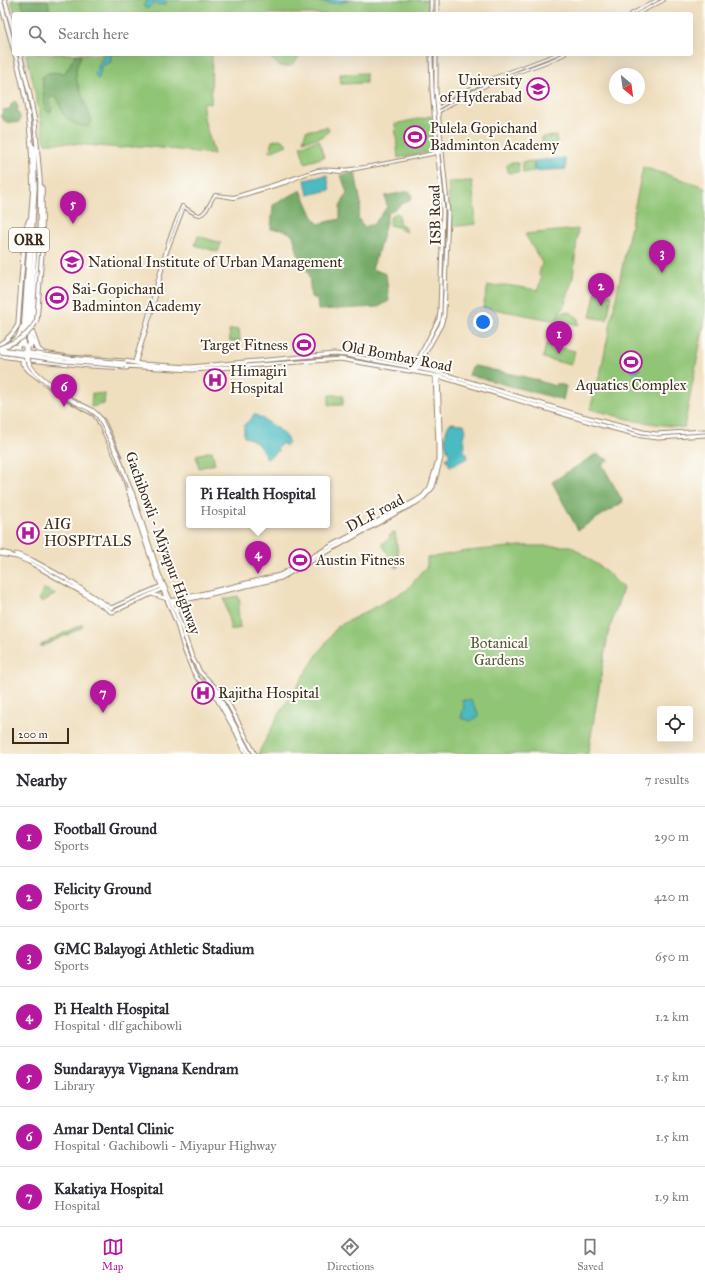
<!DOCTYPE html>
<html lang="en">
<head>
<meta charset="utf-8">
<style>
	body { margin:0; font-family:"IM FELL Great Primer",serif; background:#f2f2f3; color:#2b2b33 }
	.controls { position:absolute; right:12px; bottom:12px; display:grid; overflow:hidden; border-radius:4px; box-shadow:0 4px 16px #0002 }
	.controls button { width:36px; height:36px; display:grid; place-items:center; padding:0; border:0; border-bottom:1px solid #e1e1e2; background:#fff; color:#2b2b33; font:20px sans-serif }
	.compass { position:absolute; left:609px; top:68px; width:36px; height:36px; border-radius:50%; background:#fff; box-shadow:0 4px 16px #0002; rotate:151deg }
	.scale { position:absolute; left:12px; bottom:10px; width:57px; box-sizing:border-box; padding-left:4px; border:2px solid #3b2a1e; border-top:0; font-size:11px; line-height:14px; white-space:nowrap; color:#3b2a1e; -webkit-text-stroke:3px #fdfcf7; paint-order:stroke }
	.you { position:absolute; left:483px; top:322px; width:14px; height:14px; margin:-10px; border:3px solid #fff; border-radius:50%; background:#1a73e8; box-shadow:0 0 0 6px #1a73e833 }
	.badge { display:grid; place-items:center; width:26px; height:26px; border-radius:50%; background:#b5179e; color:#fff; font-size:13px; font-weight:700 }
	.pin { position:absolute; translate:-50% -33px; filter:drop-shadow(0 1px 2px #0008) }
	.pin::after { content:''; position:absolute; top:21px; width:14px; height:12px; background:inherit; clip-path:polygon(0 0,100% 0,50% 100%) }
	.popup { position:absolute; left:186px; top:476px; width:144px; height:52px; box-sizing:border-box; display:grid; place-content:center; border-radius:4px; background:#fff; filter:drop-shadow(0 1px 3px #0005); font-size:13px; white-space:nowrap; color:#7c7c81 }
	.popup b { font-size:15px; color:#2b2b33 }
	.popup::after { content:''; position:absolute; left:50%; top:100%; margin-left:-8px; border:8px solid transparent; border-top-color:#fff }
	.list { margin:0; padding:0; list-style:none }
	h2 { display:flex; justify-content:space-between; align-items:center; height:52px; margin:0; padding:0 16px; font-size:17px }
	h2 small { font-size:13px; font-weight:400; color:#7c7c81 }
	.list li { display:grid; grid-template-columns:26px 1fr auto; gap:12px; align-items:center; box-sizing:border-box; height:60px; padding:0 16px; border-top:1px solid #e1e1e2 }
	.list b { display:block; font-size:15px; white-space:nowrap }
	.list p { margin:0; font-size:13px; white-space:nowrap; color:#7c7c81 }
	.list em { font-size:13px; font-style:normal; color:#7c7c81 }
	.icon { flex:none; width:22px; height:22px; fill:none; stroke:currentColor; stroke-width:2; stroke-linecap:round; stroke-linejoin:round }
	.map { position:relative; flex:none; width:705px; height:754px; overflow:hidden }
	.search { position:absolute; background:#fff; box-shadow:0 4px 16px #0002; left:12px; right:12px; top:12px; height:44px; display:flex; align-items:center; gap:10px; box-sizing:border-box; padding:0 14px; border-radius:4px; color:#7c7c81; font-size:15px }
	.sheet { height:472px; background:#fff }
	nav { display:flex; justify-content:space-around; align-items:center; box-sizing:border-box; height:56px; border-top:1px solid #e1e1e2; background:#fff; font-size:11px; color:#7c7c81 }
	nav a { display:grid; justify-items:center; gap:2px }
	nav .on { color:#b5179e }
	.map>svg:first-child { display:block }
	.green { fill:#91c576; stroke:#66784a }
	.forest { fill:#74aa67; stroke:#586a42 }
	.water { fill:#4bbac1; stroke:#437270 }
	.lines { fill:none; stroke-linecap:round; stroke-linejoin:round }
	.minor-casing { stroke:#96846e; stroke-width:4 }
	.major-casing { stroke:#96846e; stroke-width:5 }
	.highway-casing { stroke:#96846e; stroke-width:5.5 }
	.minor { stroke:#fff; stroke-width:2 }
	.major { stroke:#fff; stroke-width:3 }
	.highway { stroke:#fff; stroke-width:3.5 }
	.major-bridge-casing { stroke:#96846e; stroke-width:5; stroke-linecap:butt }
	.highway-bridge-casing { stroke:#96846e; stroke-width:5.5; stroke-linecap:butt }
	.major-bridge { stroke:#fff; stroke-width:3 }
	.highway-bridge { stroke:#fff; stroke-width:3.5 }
	.labels { text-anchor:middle; stroke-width:4; stroke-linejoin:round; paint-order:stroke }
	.shield { fill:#fdfcf7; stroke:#75695f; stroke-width:1 }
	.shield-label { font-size:14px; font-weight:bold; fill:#3b2a1e }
	.poi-label { font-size:15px; fill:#3b2a1e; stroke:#fdfcf7; text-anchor:start }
	.street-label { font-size:15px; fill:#3b2a1e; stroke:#fdfcf7 }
	.park-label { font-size:15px; fill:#555838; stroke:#fdfcf7 }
</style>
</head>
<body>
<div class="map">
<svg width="705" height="754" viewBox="0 0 705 754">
	<rect width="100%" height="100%" fill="#fdfcf7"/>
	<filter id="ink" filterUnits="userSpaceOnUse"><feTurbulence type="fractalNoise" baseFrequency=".025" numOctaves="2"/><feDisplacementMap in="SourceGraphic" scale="8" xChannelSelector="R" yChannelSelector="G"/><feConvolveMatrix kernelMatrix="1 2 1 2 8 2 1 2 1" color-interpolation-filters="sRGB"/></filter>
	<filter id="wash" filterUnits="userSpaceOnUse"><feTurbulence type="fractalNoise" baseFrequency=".012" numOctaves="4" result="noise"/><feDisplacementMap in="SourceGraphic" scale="16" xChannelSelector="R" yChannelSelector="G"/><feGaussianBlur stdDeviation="0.9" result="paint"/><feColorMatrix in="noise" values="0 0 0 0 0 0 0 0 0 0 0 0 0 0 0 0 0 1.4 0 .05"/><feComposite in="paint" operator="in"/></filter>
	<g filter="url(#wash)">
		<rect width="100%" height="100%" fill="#f0dfbf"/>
		<path class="green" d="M11,0H428V14H15Z
			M26,54H212L211,104L203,103C202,120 210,137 214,154L143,146L120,148L65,143H45L33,81Z
			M266,54H300V55C291,71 279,70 270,56H267Z
			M366,73V83L341,84L340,74Z
			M431,116L435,151L398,158L395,124Z
			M327,127L329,130C324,139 312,139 303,141L306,131Z
			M556,136L557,144L542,145V137Z
			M279,139L284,141L287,145L270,152L271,144L272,141Z
			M319,140L324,157L305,163L300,146Z
			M533,161L534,171L523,173L522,162Z
			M509,163H518L519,172L508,173L507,165Z
			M643,167L705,187V319L684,428L636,421L590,409L601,370Z
			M472,181L476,224L450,227L448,182Z
			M396,213L399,214V224L403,225L407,232L401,230L398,227L389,225L391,216Z
			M578,229L573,277L565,304L556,319L564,312H570L578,318V325L483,307L488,286L506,285L538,290L541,278L539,274L542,263L525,234Z
			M198,236L221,243L218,252L195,245Z
			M596,291L612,295L607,320L590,317Z
			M239,329L240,341H230L229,330Z
			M546,344L575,351L571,365L543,358Z
			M92,393L105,394L104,404L91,407Z
			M329,395H343V405H329Z
			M212,451L215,464L199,468L196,455Z
			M395,532L398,554V567L396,568L382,544L390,538L389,536Z
			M521,546H571L606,571L623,588L608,634L588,754H258L278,716L317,655L337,627L407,590L427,566V558L467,551Z
			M43,589H44L56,594L42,602L39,600Z
			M238,596L240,603L238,609L240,628L231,630L224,599Z
			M82,624L83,627L41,647V645Z"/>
		<path class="forest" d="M21,0H48L50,14H25Z
			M76,54H80L81,55L76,69V79L91,119V122L88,126C79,127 66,121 63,113C60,107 60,96 51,97L49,100L52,109L51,112H48L45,108L42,77C49,69 57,74 65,73Z
			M14,101L16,102L18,107L17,112L20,116V121L17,123L13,122L6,123L1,116L3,110L10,109L11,104Z
			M355,172L361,204L358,218L364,227L374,224L387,207L385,196L410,191L412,198L388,213L380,246L372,269L386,274L389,301L378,307L318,310L317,299L311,297L309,274L298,254L293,235L284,230L271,229L273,205L301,190L312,215L318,224L340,219V207L347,193L341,175Z
			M475,366L539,380V381L555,386L556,383L566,386L563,400L469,375L472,367Z
			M596,454L609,460L602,464L623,502L578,530L552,482Z"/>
		<path class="water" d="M148,0L153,1L155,0H165L167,3L165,5L154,4L146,9L143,6Z
			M300,0H349C337,6 332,3 320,2C312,0 307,3 300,0Z
			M104,54H111V62L101,66L99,78L97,79L95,75C97,67 101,61 104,54Z
			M565,158L566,169L535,171L534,161Z
			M327,175L330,190L308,195L305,180Z
			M632,357L640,369L633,373L626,360Z
			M254,414C264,419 286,432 289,443L285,446L284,443L277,447L278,451L267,459C262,449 255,438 244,437V425L252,418L253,415Z
			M450,423L464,424L466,431L463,436L465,444L464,452L467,454L468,458C462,460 457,465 450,466L446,459L450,454C443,445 444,432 450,423Z
			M462,700H471L479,716L471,721L461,718L464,707Z"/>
	</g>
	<g filter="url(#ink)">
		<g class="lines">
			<g class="minor-casing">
				<path id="minor" d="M631,14L657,0
					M637,14L664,0
					M438,108L473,87L488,80L557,54
					M438,112C463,96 488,83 516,73C532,67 549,62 565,54
					M442,151C410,158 376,167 342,170C334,171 326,168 318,170L279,183L234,197L215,195L234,198L288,182L305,174L318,171L323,170L341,172L442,152
					M184,207L195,214L200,215C209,211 209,202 215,195
					M134,363L147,320L169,239L182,206L184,207
					M136,363L153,308L165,257L184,207"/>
			</g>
			<g class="major-casing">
				<path id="major" d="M431,14V0
					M437,14V0
					M32,330L39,350
					M4,347L23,350
					M30,351L69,357L125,361L141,364L190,367L334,354L346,355L437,372L582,416L643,432L656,434L705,431
					M0,356L22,359
					M23,360L22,363L29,371L62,396L86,410
					M29,360L90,366L127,368
					M125,366L192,370L340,359L438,376L600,425L642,436L658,438L705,435
					M413,369L439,319L440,312L443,210L432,90L431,54
					M416,370L441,325L444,315L448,213L436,91V54
					M103,420L120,457
					M99,422L120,466L155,571L177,624L184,649L192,669L197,678L208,688L217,699L236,732L246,754
					M132,492L159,574L178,617L192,657L200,672L220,692L228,703L255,754
					M0,552L10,554
					M0,554L17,557L29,562L83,593L111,612H113L162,589
					M16,554L32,560L63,577L111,608L161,586
					M152,594L167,599
					M171,601L280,575L331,546L415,501L423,496L430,487L438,460V444L435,376
					M172,603L281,578L396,513L416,503L424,497L433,487L441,458L438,376
					M177,612V606L180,600
					M215,689L250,754"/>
			</g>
			<g class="highway-casing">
				<path id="highway" d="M0,0L14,51
					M5,0L14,33
					M15,54C22,80 28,107 30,133C32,150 32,168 33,186L24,320L23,349
					M20,54L29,91L35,123L40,181L39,252L31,337L30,351L32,356L29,360H24L21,358L20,354L23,349
					M42,188V251
					M26,329L35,188L34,148L31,144
					M31,338L36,348L42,352
					M12,341L18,337L22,327
					M0,344C8,339 13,334 18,325L25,231L29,220
					M28,347L36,232
					M10,348L18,346L23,341
					M26,363L32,371L38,376
					M85,409L94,414L101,423
					M130,489L132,493"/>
			</g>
			<use href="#minor" class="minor"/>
			<use href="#major" class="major"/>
			<use href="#highway" class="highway"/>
			<g class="major-bridge-casing">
				<path id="major-bridge" d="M0,349L67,358L125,363
					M0,352L65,361L125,366"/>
			</g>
			<g class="highway-bridge-casing">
				<path id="highway-bridge" d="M25,346L26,360
					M28,347C28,352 27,358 29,363C31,372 67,398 77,403C86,407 94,410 100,418L119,458L130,489
					M0,348C17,341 30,336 37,319L42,251"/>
			</g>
			<use href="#major-bridge" class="major-bridge"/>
			<use href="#highway-bridge" class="highway-bridge"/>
		</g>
	</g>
	<defs>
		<g id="university-ring" transform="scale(1.15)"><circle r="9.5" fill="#fdfcf7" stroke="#b5179e" stroke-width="1.5"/><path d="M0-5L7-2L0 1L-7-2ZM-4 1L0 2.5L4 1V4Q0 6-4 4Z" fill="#b5179e"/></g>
		<g id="stadium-ring" transform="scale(1.15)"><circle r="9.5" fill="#fdfcf7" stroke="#b5179e" stroke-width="1.5"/><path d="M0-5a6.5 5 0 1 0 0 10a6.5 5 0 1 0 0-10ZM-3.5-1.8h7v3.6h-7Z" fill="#b5179e"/></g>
		<g id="hospital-ring" transform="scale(1.15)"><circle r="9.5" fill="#fdfcf7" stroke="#b5179e" stroke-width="1.5"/><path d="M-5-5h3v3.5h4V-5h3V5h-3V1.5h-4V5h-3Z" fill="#b5179e"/></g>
	</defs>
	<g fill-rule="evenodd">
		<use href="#university-ring" x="538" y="89"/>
		<use href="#stadium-ring" x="415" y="137"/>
		<use href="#university-ring" x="72" y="262"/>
		<use href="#stadium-ring" x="57" y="298"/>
		<use href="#stadium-ring" x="304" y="345"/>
		<use href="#stadium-ring" x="631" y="362"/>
		<use href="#hospital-ring" x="215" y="380"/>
		<use href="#hospital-ring" x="28" y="533"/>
		<use href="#stadium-ring" x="300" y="560"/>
		<use href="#hospital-ring" x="203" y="693"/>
	</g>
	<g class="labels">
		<rect class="shield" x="9" y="228" width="40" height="24" rx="3"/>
		<g class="shield-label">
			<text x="29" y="245">ORR</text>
		</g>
		<g class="poi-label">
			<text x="522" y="85" text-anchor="end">University<tspan x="522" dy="17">of Hyderabad</tspan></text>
			<text x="430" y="133">Pulela Gopichand<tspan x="430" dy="17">Badminton Academy</tspan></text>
			<text x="88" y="267">National Institute of Urban Management</text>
			<text x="72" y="294">Sai-Gopichand<tspan x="72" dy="17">Badminton Academy</tspan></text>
			<text x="288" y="350" text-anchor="end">Target Fitness</text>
			<text x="230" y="376">Himagiri<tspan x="230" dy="17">Hospital</tspan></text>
			<text x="631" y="390" text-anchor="middle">Aquatics Complex</text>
			<text x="44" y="529">AIG<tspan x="44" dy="17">HOSPITALS</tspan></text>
			<text x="316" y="565">Austin Fitness</text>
			<text x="218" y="698">Rajitha Hospital</text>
		</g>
		<g class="street-label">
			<text transform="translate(435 215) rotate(-91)" y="5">ISB Road</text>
			<text transform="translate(397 356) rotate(11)" y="5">Old Bombay Road</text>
			<text transform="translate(375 513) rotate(-28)" y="5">DLF road</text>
			<text transform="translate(163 543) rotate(70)" y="5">Gachibowli - Miyapur Highway</text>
		</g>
		<g class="park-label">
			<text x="499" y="648">Botanical<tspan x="499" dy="17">Gardens</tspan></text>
		</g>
	</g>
</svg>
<div class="controls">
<button><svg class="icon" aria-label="locate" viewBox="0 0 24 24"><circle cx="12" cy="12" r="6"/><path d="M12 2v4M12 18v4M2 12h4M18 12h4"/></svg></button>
</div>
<svg class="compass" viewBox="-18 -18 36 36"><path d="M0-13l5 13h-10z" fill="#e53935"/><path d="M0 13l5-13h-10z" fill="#7c7c81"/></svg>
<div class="scale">200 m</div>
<div class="you"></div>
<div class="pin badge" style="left:559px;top:354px">1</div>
<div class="pin badge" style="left:601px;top:306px">2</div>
<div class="pin badge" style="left:662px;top:273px">3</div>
<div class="pin badge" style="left:258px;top:574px">4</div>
<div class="popup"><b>Pi Health Hospital</b>Hospital</div>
<div class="pin badge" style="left:73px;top:224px">5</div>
<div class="pin badge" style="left:64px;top:407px">6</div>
<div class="pin badge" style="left:103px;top:713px">7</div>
<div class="search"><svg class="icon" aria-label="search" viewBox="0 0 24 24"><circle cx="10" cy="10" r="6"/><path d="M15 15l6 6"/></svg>Search here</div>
</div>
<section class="sheet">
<h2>Nearby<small>7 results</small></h2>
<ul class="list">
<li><span class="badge">1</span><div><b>Football Ground</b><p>Sports</p></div><em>290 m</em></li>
<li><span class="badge">2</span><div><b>Felicity Ground</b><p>Sports</p></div><em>420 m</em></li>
<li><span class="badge">3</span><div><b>GMC Balayogi Athletic Stadium</b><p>Sports</p></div><em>650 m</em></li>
<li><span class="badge">4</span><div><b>Pi Health Hospital</b><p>Hospital · dlf gachibowli</p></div><em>1.2 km</em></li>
<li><span class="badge">5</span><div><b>Sundarayya Vignana Kendram</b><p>Library</p></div><em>1.5 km</em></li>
<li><span class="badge">6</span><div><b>Amar Dental Clinic</b><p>Hospital · Gachibowli - Miyapur Highway</p></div><em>1.5 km</em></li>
<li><span class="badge">7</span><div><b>Kakatiya Hospital</b><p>Hospital</p></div><em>1.9 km</em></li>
</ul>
</section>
<nav>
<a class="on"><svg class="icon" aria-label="map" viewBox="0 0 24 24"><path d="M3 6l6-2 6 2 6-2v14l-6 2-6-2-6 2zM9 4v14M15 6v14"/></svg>Map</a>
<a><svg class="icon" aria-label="directions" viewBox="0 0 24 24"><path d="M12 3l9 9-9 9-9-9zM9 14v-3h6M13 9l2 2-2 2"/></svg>Directions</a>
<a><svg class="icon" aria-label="saved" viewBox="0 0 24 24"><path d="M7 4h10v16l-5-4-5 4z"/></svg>Saved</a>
</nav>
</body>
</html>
